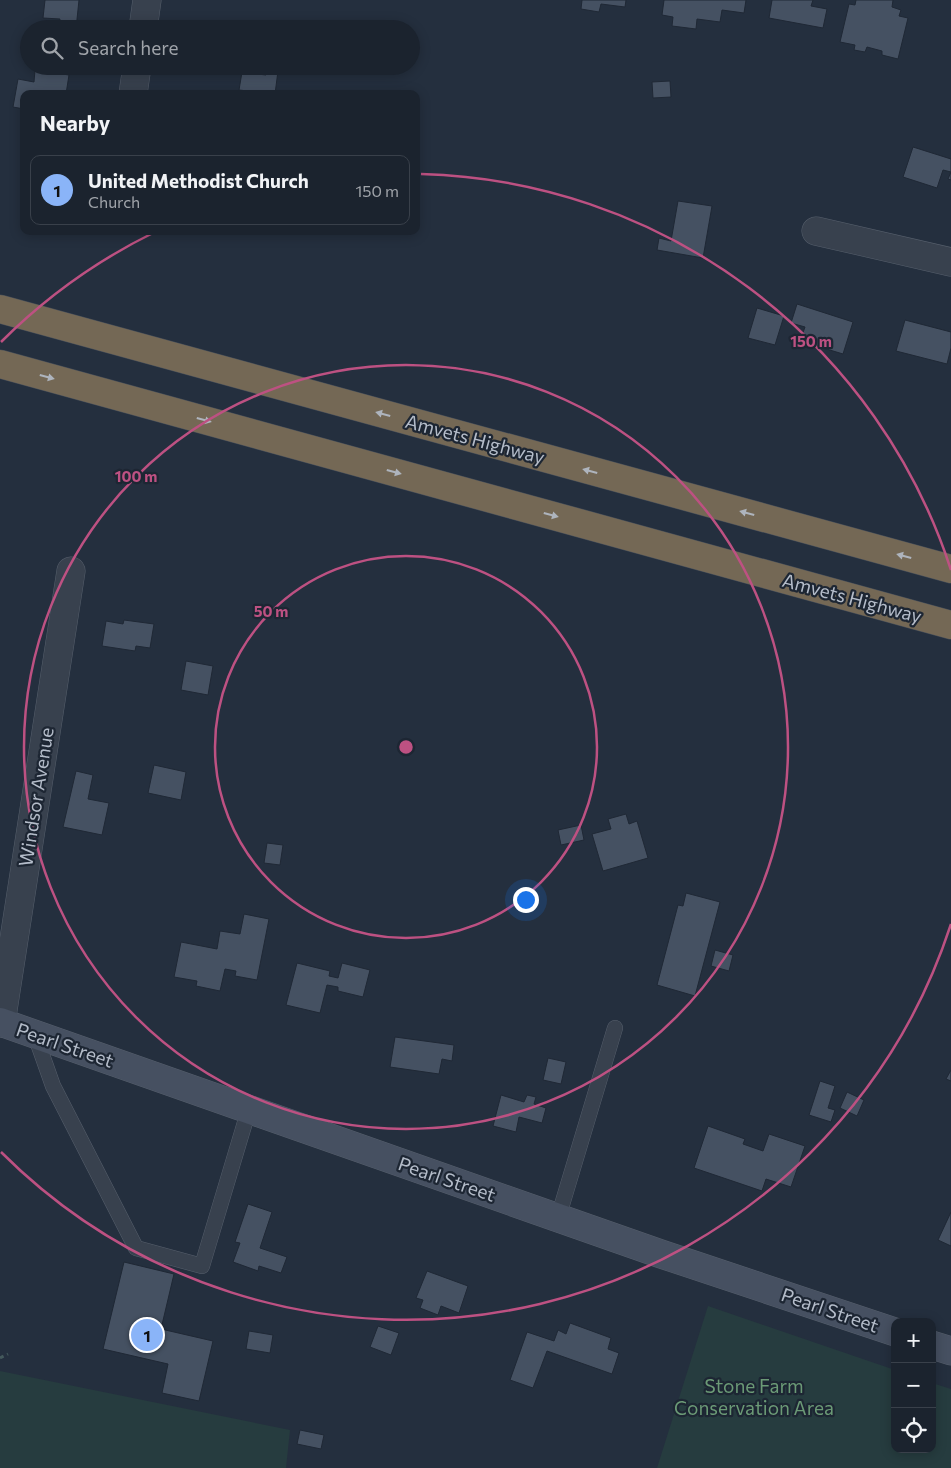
<!DOCTYPE html>
<html lang="en">
<head>
<meta charset="utf-8">
<style>
	body { margin:0; font-family:Commissioner,sans-serif; background:#242b36; color:#f1f3f6 }
	.controls { position:absolute; right:15px; bottom:15px; display:grid; overflow:hidden; border-radius:10px; box-shadow:0 2px 12px #0003 }
	.controls button { width:45px; height:45px; display:grid; place-items:center; padding:0; border:0; border-bottom:1px solid #39404a; background:#1b232e; color:#f1f3f6; font:25px sans-serif }
	.you { position:absolute; left:525px; top:899px; width:18px; height:18px; margin:-12px; border:4px solid #fff; border-radius:50%; background:#1a73e8; box-shadow:0 0 0 8px #1a73e833 }
	.badge { display:grid; place-items:center; width:32px; height:32px; border-radius:50%; background:#8ab4f8; color:#111; font-size:16px; font-weight:700 }
	.pin { position:absolute; translate:-50% -50%; border:2px solid #fff; box-shadow:0 1px 5px #0006 }
	.list { margin:0; padding:0; list-style:none }
	h2 { display:flex; justify-content:space-between; align-items:center; height:65px; margin:0; padding:0 20px; font-size:21px }
	h2 small { font-size:16px; font-weight:400; color:#a0a4aa }
	.list li { display:grid; grid-template-columns:32px 1fr auto; gap:15px; align-items:center; box-sizing:border-box; height:70px; margin:0 10px 10px; padding:0 10px; border:1px solid #39404a; border-radius:10px }
	.list b { display:block; font-size:19px; white-space:nowrap }
	.list p { margin:0; font-size:16px; white-space:nowrap; color:#a0a4aa }
	.list em { font-size:16px; font-style:normal; color:#a0a4aa }
	.icon { flex:none; width:28px; height:28px; fill:none; stroke:currentColor; stroke-width:2; stroke-linecap:round; stroke-linejoin:round }
	.map { position:relative; flex:none; width:951px; height:1468px; overflow:hidden }
	.search { position:absolute; background:#1b232e; box-shadow:0 2px 12px #0003; left:20px; top:20px; width:400px; height:55px; display:flex; align-items:center; gap:12px; box-sizing:border-box; padding:0 18px; border-radius:28px; color:#a0a4aa; font-size:19px }
	.panel { position:absolute; background:#1b232e; box-shadow:0 2px 12px #0003; left:20px; top:90px; width:400px; height:145px; border-radius:10px }
	.map>svg:first-child { display:block }
	.green { fill:#263c3f }
	.building { fill:#455162; stroke:#1f2835 }
	.lines { fill:none; stroke-linecap:round; stroke-linejoin:round }
	.lane-casing { stroke:#565f6c; stroke-width:16 }
	.street-casing { stroke:#565f6c; stroke-width:29 }
	.secondary-casing { stroke:#565f6c; stroke-width:29 }
	.highway-casing { stroke:#434c59; stroke-width:29 }
	.path { stroke:#44595c; stroke-width:3; stroke-dasharray:4 4; stroke-linecap:butt }
	.lane { stroke:#38414e; stroke-width:15 }
	.street { stroke:#38414e; stroke-width:28 }
	.secondary { stroke:#465061; stroke-width:28 }
	.highway { stroke:#746855; stroke-width:28 }
	.oneway { fill:#aeb4bd }
	.ring { fill:none; stroke:#bd5182; stroke-width:2.5 }
	.labels { text-anchor:middle; stroke-width:4.5; stroke-linejoin:round; paint-order:stroke }
	.street-label { font-size:19px; fill:#b4bcc9; stroke:#1d2633 }
	.park-label { font-size:19px; fill:#6b9a76; stroke:#1d2633 }
	.centre { fill:#bd5182; stroke:#1d2633; stroke-width:2.5 }
	.ring-label { font-size:15px; text-anchor:middle; font-weight:bold; fill:#bd5182; stroke:#1d2633; stroke-width:4.5; stroke-linejoin:round; paint-order:stroke }
</style>
</head>
<body>
<div class="map">
<svg width="951" height="1468" viewBox="0 0 951 1468">
	<rect width="100%" height="100%" fill="#242f3e"/>
	<path class="green" d="M708,1306L895,1370V1449H932V1383L951,1389V1468H657Z
		M0,1371L290,1430L286,1468H0Z"/>
	<path class="building" d="M45,0H79L76,29H35L36,24L59,26L60,19L43,18Z
		M582,0H626L625,7L601,4L599,12L581,9Z
		M664,0H746L744,13L722,10L720,22L697,19L696,29L672,26L673,17L662,15Z
		M772,0H813L811,6L827,9L823,28L769,18Z
		M856,0H893L892,7L901,10L899,16L908,18L898,59L882,55V51L867,47L865,52L854,50L855,45L840,42L849,4L855,5Z
		M198,66H230L229,71Z
		M35,70L69,75L66,94H24V109L13,107L18,79L34,82Z
		M266,70L278,71L275,94L239,90L242,72L266,75Z
		M670,81L671,97L653,98L652,82Z
		M913,147L951,159V180L948,179L951,172L943,170L937,188L903,177Z
		M678,201L712,206L703,258L657,250L659,238L671,241Z
		M797,304L853,322L843,354L800,341L805,327L791,323Z
		M757,308L784,316L775,345L748,338Z
		M905,320L951,332V348L947,364L896,351Z
		M124,620L154,624L150,648L136,646L135,651L102,646L106,621L123,624Z
		M186,661L213,666L208,695L181,690Z
		M154,765L186,772L181,800L148,793Z
		M76,771L93,775L88,799L109,803L102,835L63,827Z
		M626,814L629,824L637,821L648,858L603,871L592,834L611,829L608,819Z
		M581,825L584,840L561,845L558,830Z
		M267,843L283,845L280,865L264,863Z
		M686,893L720,902L695,996L657,985L678,905L683,906Z
		M244,914L269,919L257,980L235,976L236,971L225,969L220,991L196,986L197,981L174,977L181,942L217,949L220,931L240,934Z
		M715,950L733,955L729,971L711,966Z
		M297,963L330,971L329,976L338,978L342,963L370,970L363,997L338,991V987L327,985L320,1013L286,1005Z
		M395,1037L454,1045L452,1061L442,1059L439,1074L390,1067Z
		M548,1058L566,1062L561,1084L543,1080Z
		M951,1070V1081L946,1079Z
		M820,1081L835,1086L828,1108L835,1110L831,1122L809,1115Z
		M847,1092L864,1100L857,1116L840,1108Z
		M501,1095L524,1102L527,1095L536,1097L534,1104L546,1108L542,1123L519,1117L516,1132L493,1126Z
		M708,1126L745,1139L743,1144L763,1151L769,1134L805,1146L791,1187L766,1179L762,1191L694,1168Z
		M248,1204L272,1212L260,1248L287,1257L281,1273L259,1266L258,1271L233,1262L240,1243L235,1242Z
		M951,1212V1246L938,1240Z
		M124,1262L174,1274L161,1329L213,1341L199,1401L162,1393L168,1364L103,1349Z
		M427,1271L468,1286L459,1313L441,1306L438,1315L420,1308L423,1300L416,1298Z
		M570,1323L611,1338L608,1349L619,1353L612,1374L547,1351L533,1388L510,1380L527,1332L554,1341L558,1330L566,1334Z
		M378,1326L399,1333L391,1355L370,1347Z
		M249,1331L273,1335L270,1353L246,1349Z
		M300,1430L324,1435L321,1449L297,1444Z"/>
	<g class="lines">
		<g class="lane-casing">
			<path id="lane" d="M35,1035L53,1086L136,1248L202,1266L249,1109
				M558,1218L615,1028"/>
		</g>
		<g class="street-casing">
			<path id="street" d="M143,29L147,0
				M133,94L137,66
				M816,231L951,262
				M1,1023L71,571"/>
		</g>
		<g class="secondary-casing">
			<path id="secondary" d="M0,1022L661,1254L895,1332
				M932,1345L951,1351"/>
		</g>
		<g class="highway-casing">
			<path id="highway" d="M0,309L951,569
				M0,364L951,625"/>
		</g>
		<path class="path" d="M0,1358L8,1354"/>
		<use href="#lane" class="lane"/>
		<use href="#street" class="street"/>
		<use href="#secondary" class="secondary"/>
		<use href="#highway" class="highway"/>
	</g>
	<defs><path id="oneway-solid" d="M-6-.8H1V-3.2L6.5 0L1 3.2V.8H-6Z" transform="scale(1.25)"/></defs>
	<g class="oneway">
		<use href="#oneway-solid" transform="translate(47 377) rotate(15)"/>
		<use href="#oneway-solid" transform="translate(383 414) rotate(-165)"/>
		<use href="#oneway-solid" transform="translate(204 420) rotate(15)"/>
		<use href="#oneway-solid" transform="translate(590 471) rotate(-165)"/>
		<use href="#oneway-solid" transform="translate(394 472) rotate(15)"/>
		<use href="#oneway-solid" transform="translate(747 513) rotate(-165)"/>
		<use href="#oneway-solid" transform="translate(551 515) rotate(15)"/>
		<use href="#oneway-solid" transform="translate(904 556) rotate(-165)"/>
	</g>
	<g class="ring">
		<circle cx="406" cy="747" r="191"/>
		<circle cx="406" cy="747" r="382"/>
		<path d="M951 924A573 573 0 0 1 1 1152M1 342A573 573 0 0 1 155 232M421 174A573 573 0 0 1 951 570"/>
	</g>
	<g class="labels">
		<g class="street-label">
			<text transform="translate(475 439) rotate(15)" y="7">Amvets Highway</text>
			<text transform="translate(852 598) rotate(15)" y="7">Amvets Highway</text>
			<text transform="translate(36 797) rotate(-81)" y="7">Windsor Avenue</text>
			<text transform="translate(65 1045) rotate(19)" y="7">Pearl Street</text>
			<text transform="translate(447 1179) rotate(19)" y="7">Pearl Street</text>
			<text transform="translate(830 1310) rotate(19)" y="7">Pearl Street</text>
		</g>
		<g class="park-label">
			<text x="754" y="1393">Stone Farm<tspan x="754" dy="22">Conservation Area</tspan></text>
		</g>
	</g>
	<circle cx="406" cy="747" r="8" class="centre"/>
	<g class="ring-label">
		<text x="811" y="347">150 m</text>
		<text x="136" y="482">100 m</text>
		<text x="271" y="617">50 m</text>
	</g>
</svg>
<div class="controls">
<button>+</button>
<button>−</button>
<button><svg class="icon" aria-label="locate" viewBox="0 0 24 24"><circle cx="12" cy="12" r="6"/><path d="M12 2v4M12 18v4M2 12h4M18 12h4"/></svg></button>
</div>
<div class="you"></div>
<div class="pin badge" style="left:147px;top:1335px">1</div>
<div class="search"><svg class="icon" aria-label="search" viewBox="0 0 24 24"><circle cx="10" cy="10" r="6"/><path d="M15 15l6 6"/></svg>Search here</div>
<section class="panel">
<h2>Nearby<small></small></h2>
<ul class="list">
<li><span class="badge">1</span><div><b>United Methodist Church</b><p>Church</p></div><em>150 m</em></li>
</ul>
</section>
</div>
</body>
</html>
